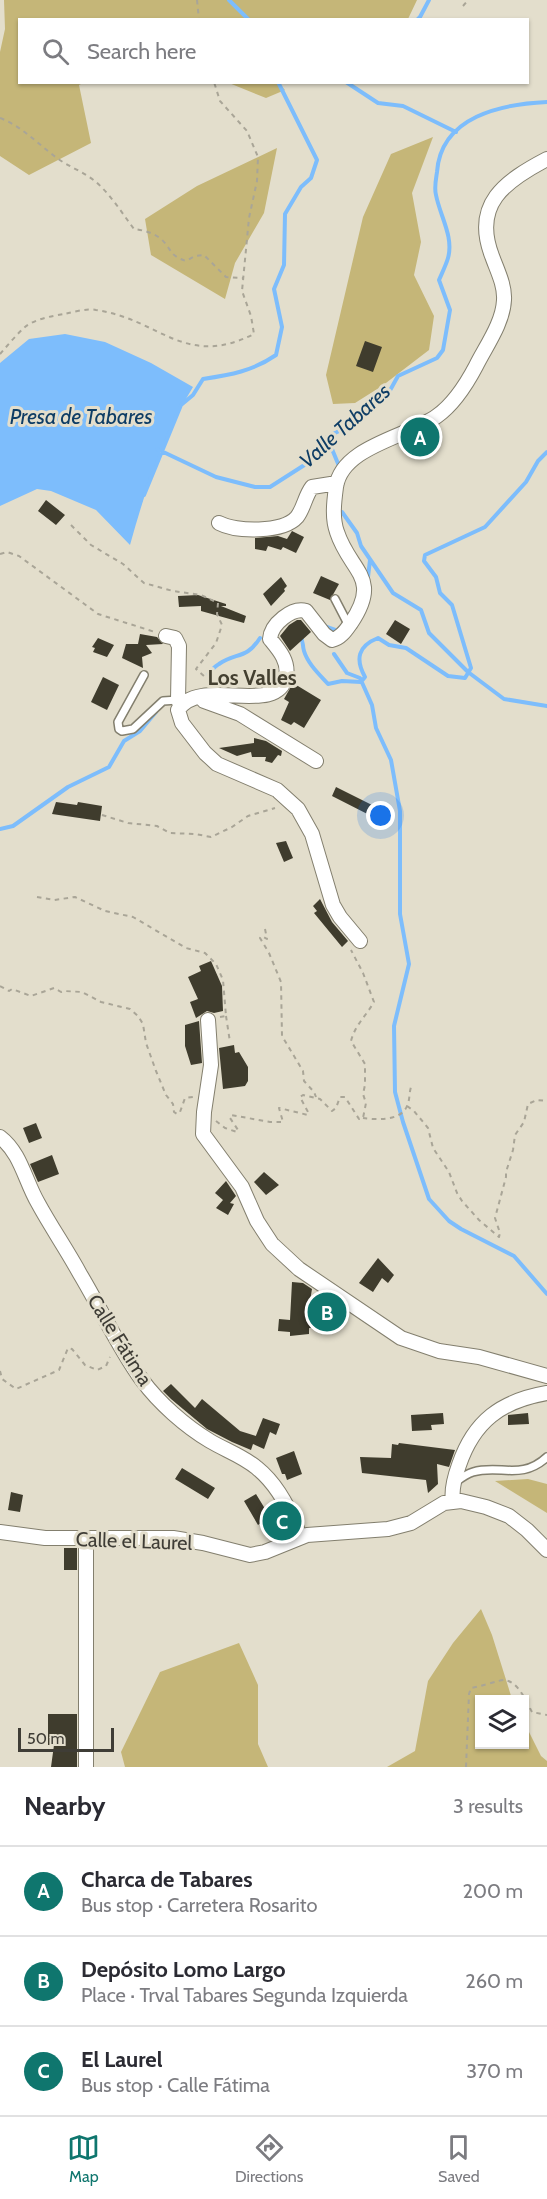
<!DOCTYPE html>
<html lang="en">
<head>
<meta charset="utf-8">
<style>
	body { margin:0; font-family:Cabin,sans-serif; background:#f2f2f3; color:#2b2b33 }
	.controls { position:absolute; right:18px; bottom:18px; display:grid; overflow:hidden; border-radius:0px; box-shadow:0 2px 4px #0004 }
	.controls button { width:54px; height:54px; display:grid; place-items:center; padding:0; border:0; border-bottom:2px solid #e1e1e2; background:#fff; color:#2b2b33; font:30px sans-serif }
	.scale { position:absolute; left:18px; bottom:15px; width:96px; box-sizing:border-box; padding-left:6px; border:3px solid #3f3d36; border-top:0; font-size:16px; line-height:21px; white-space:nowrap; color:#3f3d36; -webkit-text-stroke:4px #e3decc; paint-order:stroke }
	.you { position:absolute; left:381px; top:816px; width:21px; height:21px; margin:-15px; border:4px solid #fff; border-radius:50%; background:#1a73e8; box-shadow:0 0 0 9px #1a73e833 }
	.badge { display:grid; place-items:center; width:39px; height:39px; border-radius:50%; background:#0f766e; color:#fff; font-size:20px; font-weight:700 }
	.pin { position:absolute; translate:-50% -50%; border:3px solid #fff; box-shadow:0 2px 6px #0006 }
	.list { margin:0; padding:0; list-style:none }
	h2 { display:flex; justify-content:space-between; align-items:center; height:78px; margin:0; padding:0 24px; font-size:26px }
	h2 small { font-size:20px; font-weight:400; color:#7c7c81 }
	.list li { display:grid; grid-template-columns:39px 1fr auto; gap:18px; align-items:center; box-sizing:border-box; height:90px; padding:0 24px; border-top:2px solid #e1e1e2 }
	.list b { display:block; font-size:22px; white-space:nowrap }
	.list p { margin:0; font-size:20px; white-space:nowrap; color:#7c7c81 }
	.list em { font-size:20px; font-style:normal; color:#7c7c81 }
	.icon { flex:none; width:33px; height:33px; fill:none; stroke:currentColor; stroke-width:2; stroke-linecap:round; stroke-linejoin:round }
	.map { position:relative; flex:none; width:547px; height:1767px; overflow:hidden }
	.search { position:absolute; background:#fff; box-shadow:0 2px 4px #0004; left:18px; right:18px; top:18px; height:66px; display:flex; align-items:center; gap:15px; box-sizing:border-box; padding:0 21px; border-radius:0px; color:#7c7c81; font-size:22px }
	.sheet { height:348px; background:#fff }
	nav { display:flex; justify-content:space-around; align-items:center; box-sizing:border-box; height:84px; border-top:2px solid #e1e1e2; background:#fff; font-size:16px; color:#7c7c81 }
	nav a { display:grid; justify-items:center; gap:3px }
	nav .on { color:#0f766e }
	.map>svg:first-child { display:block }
	.green { fill:#c5b678 }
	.water { fill:#7dbdfc }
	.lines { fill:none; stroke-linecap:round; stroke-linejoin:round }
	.stream { stroke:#7dbdfc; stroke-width:4 }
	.building { fill:#3f3c2d }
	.service-casing { stroke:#837f6e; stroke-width:10 }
	.minor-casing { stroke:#837f6e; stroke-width:16 }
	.path { stroke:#a9a597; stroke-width:2; stroke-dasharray:4.5 4.5; stroke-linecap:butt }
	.service { stroke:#fff; stroke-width:7 }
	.minor { stroke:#fff; stroke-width:14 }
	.labels { text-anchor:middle; stroke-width:6; stroke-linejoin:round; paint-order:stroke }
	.street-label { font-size:20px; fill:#3f3d36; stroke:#e3decc }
	.water-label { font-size:21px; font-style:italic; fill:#0e3d65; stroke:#e3decc }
	.neighbourhood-label { font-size:21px; font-weight:bold; fill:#433f30; stroke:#e3decc }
</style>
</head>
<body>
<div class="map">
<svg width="547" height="1767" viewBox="0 0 547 1767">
	<rect width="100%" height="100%" fill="#e3decc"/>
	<path class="green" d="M4,0H417L408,19L20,20V82L83,83L79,85L91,143L29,175L0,156V52L5,29Z
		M229,83H278L285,90L266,98Z
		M433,137L412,193L421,242L414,275L434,316L429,350L382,386L355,403L333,404L326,375L363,217L391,154Z
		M277,148L264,213L235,263L225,299L151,255L145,219L197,186Z
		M528,1479L547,1484V1513L495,1481Z
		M481,1609L492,1635L512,1699L480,1700V1744H524L525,1724L541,1756L547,1761V1767H387L415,1751L428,1681L453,1643Z
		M239,1643L258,1685V1744L268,1767H125L121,1752L160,1672Z"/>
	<path class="water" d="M65,334L105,342L151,363L193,387C163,435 145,491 130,545L96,510L51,491L37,489L0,506V363L29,339Z"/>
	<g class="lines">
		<path class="stream" d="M229,0L249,20
			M417,20L420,17L429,0
			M346,82L378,103L403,106L456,132
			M327,437L339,466
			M157,449L216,477L255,487H270L306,464L327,437L341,430L347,422L388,394L398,376L437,358L443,350L450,310L439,280C442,273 446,265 448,258C454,237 440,216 436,195C434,188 436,179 437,172C441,116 502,104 547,102
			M144,495L181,405L193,395L203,379C230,375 253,371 276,355L282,327L274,289L284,265L285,214L301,187L311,178L317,160L278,82
			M342,512L357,533L361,546L393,593L421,610L429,633L468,672L504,699L547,706
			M368,577L370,560
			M324,626L338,631L339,630
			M300,636C304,642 302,644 304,651C308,664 319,674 328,684L342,681L361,682L365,677C355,659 358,646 378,638L389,645L406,648L448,676L465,678L471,668L452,605L440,593L436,577L424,561L425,555L485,527L526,482L538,461L547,452
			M334,654L347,673L360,678L372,705L376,728L391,760L400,811V914L409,964L394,1026L395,1092L403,1122L429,1199L449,1221L461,1229L514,1256L547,1294
			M208,674C211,671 215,666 219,664C236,652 246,660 260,638
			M0,829L13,826L68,787L109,767L124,741L140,731L156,712"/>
	</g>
	<path class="building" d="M365,341L382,347L373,372L356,366Z
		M46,500L65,515L56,525L38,511Z
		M292,531L304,537L296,553L283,547L281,550L268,546L266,551L255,549V538L278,536L287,539Z
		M321,576L339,584L330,600L313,593Z
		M281,577L287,586L284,589L285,591L271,606L263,594Z
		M198,595L226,604V606H221L246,616L244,623L201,611V606L179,607L178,596Z
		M297,620H301L311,632L290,651L280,636L289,625Z
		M395,620L410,629L401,644L386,634Z
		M140,634L157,637L163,644L146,645L152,653L142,657L143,668L122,658L126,644H138Z
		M98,638L114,645L107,657L93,652L95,648L92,647Z
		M103,677L119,685L107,710L91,702Z
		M293,683L321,700L304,728L294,722L291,725L281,720L289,702L284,699Z
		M254,738L266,741L282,751L281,756L278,755L272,763L265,761L266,757H252L251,752L237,756L219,748L254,743Z
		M336,787L394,816L389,825L332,796Z
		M56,802L77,805L78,802L102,806L100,821L52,814Z
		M286,841L293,858L284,862L276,843Z
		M320,899L332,922L348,941L342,947L314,913L317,911L313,906Z
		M211,961L222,986L223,1011L214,1013L207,1011L196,1018L190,1002L198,999L188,977L201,971L199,966Z
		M199,1021L202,1063L191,1065L185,1046V1025Z
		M234,1045L235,1053L239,1052L248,1067V1081L245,1086L223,1089L219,1048Z
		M36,1123L42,1138L29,1143L23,1128Z
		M52,1155L59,1174L38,1182L30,1164Z
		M264,1172L279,1185L266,1195L254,1182Z
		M226,1181L236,1196L230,1203L234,1204L228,1215L216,1208L223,1200L215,1193Z
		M378,1258L394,1275L388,1283L382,1278L373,1292L359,1283Z
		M292,1282L303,1283L312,1289L310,1301L334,1304L341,1308L340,1319L322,1318V1328H309V1334L290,1336V1332L278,1331L279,1319L290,1320Z
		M171,1384L195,1408L202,1399L240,1431L256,1436L255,1438L263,1418L280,1424L276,1435L270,1432L264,1449L253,1444L251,1450L232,1442L207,1429L171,1399L163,1391Z
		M443,1413L444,1424L431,1425L432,1430L412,1431L411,1415Z
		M528,1413L529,1424L508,1425V1415Z
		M399,1443L455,1450L449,1467L437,1464L438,1484L428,1493L426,1480L362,1473L360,1457L391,1458L392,1444L398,1445Z
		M294,1451L302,1474L287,1480L285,1474H282L276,1458Z
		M182,1468L215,1488L208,1499L175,1479Z
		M11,1492L23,1495L20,1512L8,1510Z
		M256,1494L270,1517L258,1525L244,1501Z
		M64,1548H77V1570H64Z
		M48,1714H77V1767H51L54,1745H48Z"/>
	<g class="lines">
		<g class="service-casing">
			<path id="service" d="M335,599L349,626
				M144,675L118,722L119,729L122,731L133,729L163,701L178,700
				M456,1482C461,1478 466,1474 473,1472C500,1464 521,1481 547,1457"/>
		</g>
		<g class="minor-casing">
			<path id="minor" d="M219,523C236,532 283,533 297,517C304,508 305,496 312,487L337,483
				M166,636L175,638L179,646L178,700L181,706
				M201,697L204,701L240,714L316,761
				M360,941L340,917L333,905L312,834L298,809L277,790L217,764L205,753L182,723L178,710C200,675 278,718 286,676C289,661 279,650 270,639C271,624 292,607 306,611L324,634L332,640C341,638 346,630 351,623C382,577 350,572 337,532C332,518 334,502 336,487C342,446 408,437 437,416C454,404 466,385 476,366C486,346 503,323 504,300C505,285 497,270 492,256C472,204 505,181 547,159
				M208,1020L211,1065L204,1112L203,1134L242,1187L257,1221L272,1244L299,1269L401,1338L439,1351L479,1357L547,1376
				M0,1137C21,1153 25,1181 38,1203C51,1227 67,1250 80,1274C101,1309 118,1347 142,1380C159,1403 185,1426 210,1441C225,1450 243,1456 257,1468C278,1485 291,1511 300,1537
				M453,1501C451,1489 455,1476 459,1465C474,1421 501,1401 547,1393
				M0,1532L45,1538H173L203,1543L250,1555L265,1552L307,1535L388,1529L411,1523L444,1503L461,1501L486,1507L509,1516L527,1530L547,1550
				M86,1767V1539"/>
		</g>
		<path class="path" d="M197,0L199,20
			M463,6L468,0
			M0,118C21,126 36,142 53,155C66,166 83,171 96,182C111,195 122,213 134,229C143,230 154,233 161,239C173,250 168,255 186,261L195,256L204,255L226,277L244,278
			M0,354C8,345 16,335 25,327C35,319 52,316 64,314C74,312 87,308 96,310C160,319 184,369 254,334L251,316L242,291L249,218L257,181L258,157L247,131L220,101L214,82
			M71,525L91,545L123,564L144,583L173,591L201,595L218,603L217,614L222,625L216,643L196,669L206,678
			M0,554L7,552L19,556L98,614L155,632
			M102,815L128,823L157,826L170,833L195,834L211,837L232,827L248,816L275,808
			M37,897L54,900L75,897L105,911L133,917L186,948L205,953L216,964L223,980L226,1016L220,1017
			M265,929L267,939L262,936L260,938L269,953L281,982L282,1036L303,1071L304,1081L314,1092L316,1097
			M0,986L9,991L12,989L31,996L54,988L61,992L64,991L82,992L101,1002L130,1009L138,1016L143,1024L146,1043L156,1071L166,1095L173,1104L174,1112L177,1114L180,1112L185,1098L193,1097
			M226,1016L230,1042
			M407,1106L414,1111L428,1128L433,1148L449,1172L457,1193L462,1201L479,1220L499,1237L500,1233L495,1218L506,1177V1172L513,1150L515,1135L524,1122L528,1104L537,1100L547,1101
			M363,1118C377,1120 401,1121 407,1106C410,1100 409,1093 411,1087
			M216,1121L225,1128L237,1132L238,1130L230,1118L231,1115L270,1122H283L279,1108L308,1115V1112L300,1097L303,1095L320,1099L332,1111L336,1108L340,1097H345L359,1119L363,1118L366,1103L363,1094L365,1085V1064L351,1041C355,1025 366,1016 374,1002L363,973L351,950
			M0,1371L2,1379L16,1389L59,1370L68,1348L72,1349L85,1365L97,1370L106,1366L110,1357
			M466,1767L469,1694L471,1688C479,1687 499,1680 504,1680C518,1681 526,1701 532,1712L547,1715"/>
		<use href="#service" class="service"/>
		<use href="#minor" class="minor"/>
	</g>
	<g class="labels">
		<g class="street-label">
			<text transform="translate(120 1340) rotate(58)" y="7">Calle Fátima</text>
			<text transform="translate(134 1541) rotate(2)" y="7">Calle el Laurel</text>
		</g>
		<g class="water-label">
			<text x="81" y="424">Presa de Tabares</text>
			<text transform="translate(345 426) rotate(-42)" y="7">Valle Tabares</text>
		</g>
		<g class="neighbourhood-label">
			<text x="252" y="685">Los Valles</text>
		</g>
	</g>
</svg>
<div class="controls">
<button><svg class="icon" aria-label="layers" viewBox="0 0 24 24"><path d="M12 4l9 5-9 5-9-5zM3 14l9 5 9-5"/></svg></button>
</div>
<div class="scale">50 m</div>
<div class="you"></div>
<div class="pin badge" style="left:420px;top:437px">A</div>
<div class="pin badge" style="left:327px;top:1312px">B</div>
<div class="pin badge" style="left:282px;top:1521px">C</div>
<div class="search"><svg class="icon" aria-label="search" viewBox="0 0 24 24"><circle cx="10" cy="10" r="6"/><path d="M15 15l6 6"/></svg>Search here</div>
</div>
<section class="sheet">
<h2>Nearby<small>3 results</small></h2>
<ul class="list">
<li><span class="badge">A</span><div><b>Charca de Tabares</b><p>Bus stop · Carretera Rosarito</p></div><em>200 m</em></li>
<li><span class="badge">B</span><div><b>Depósito Lomo Largo</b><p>Place · Trval Tabares Segunda Izquierda</p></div><em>260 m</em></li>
<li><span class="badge">C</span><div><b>El Laurel</b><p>Bus stop · Calle Fátima</p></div><em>370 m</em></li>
</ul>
</section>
<nav>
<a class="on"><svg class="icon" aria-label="map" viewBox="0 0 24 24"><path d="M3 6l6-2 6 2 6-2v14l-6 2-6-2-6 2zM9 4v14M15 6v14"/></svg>Map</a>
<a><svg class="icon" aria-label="directions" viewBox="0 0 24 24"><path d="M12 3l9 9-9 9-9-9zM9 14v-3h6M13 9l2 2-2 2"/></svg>Directions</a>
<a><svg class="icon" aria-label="saved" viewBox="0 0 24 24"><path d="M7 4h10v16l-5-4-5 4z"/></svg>Saved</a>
</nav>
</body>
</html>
